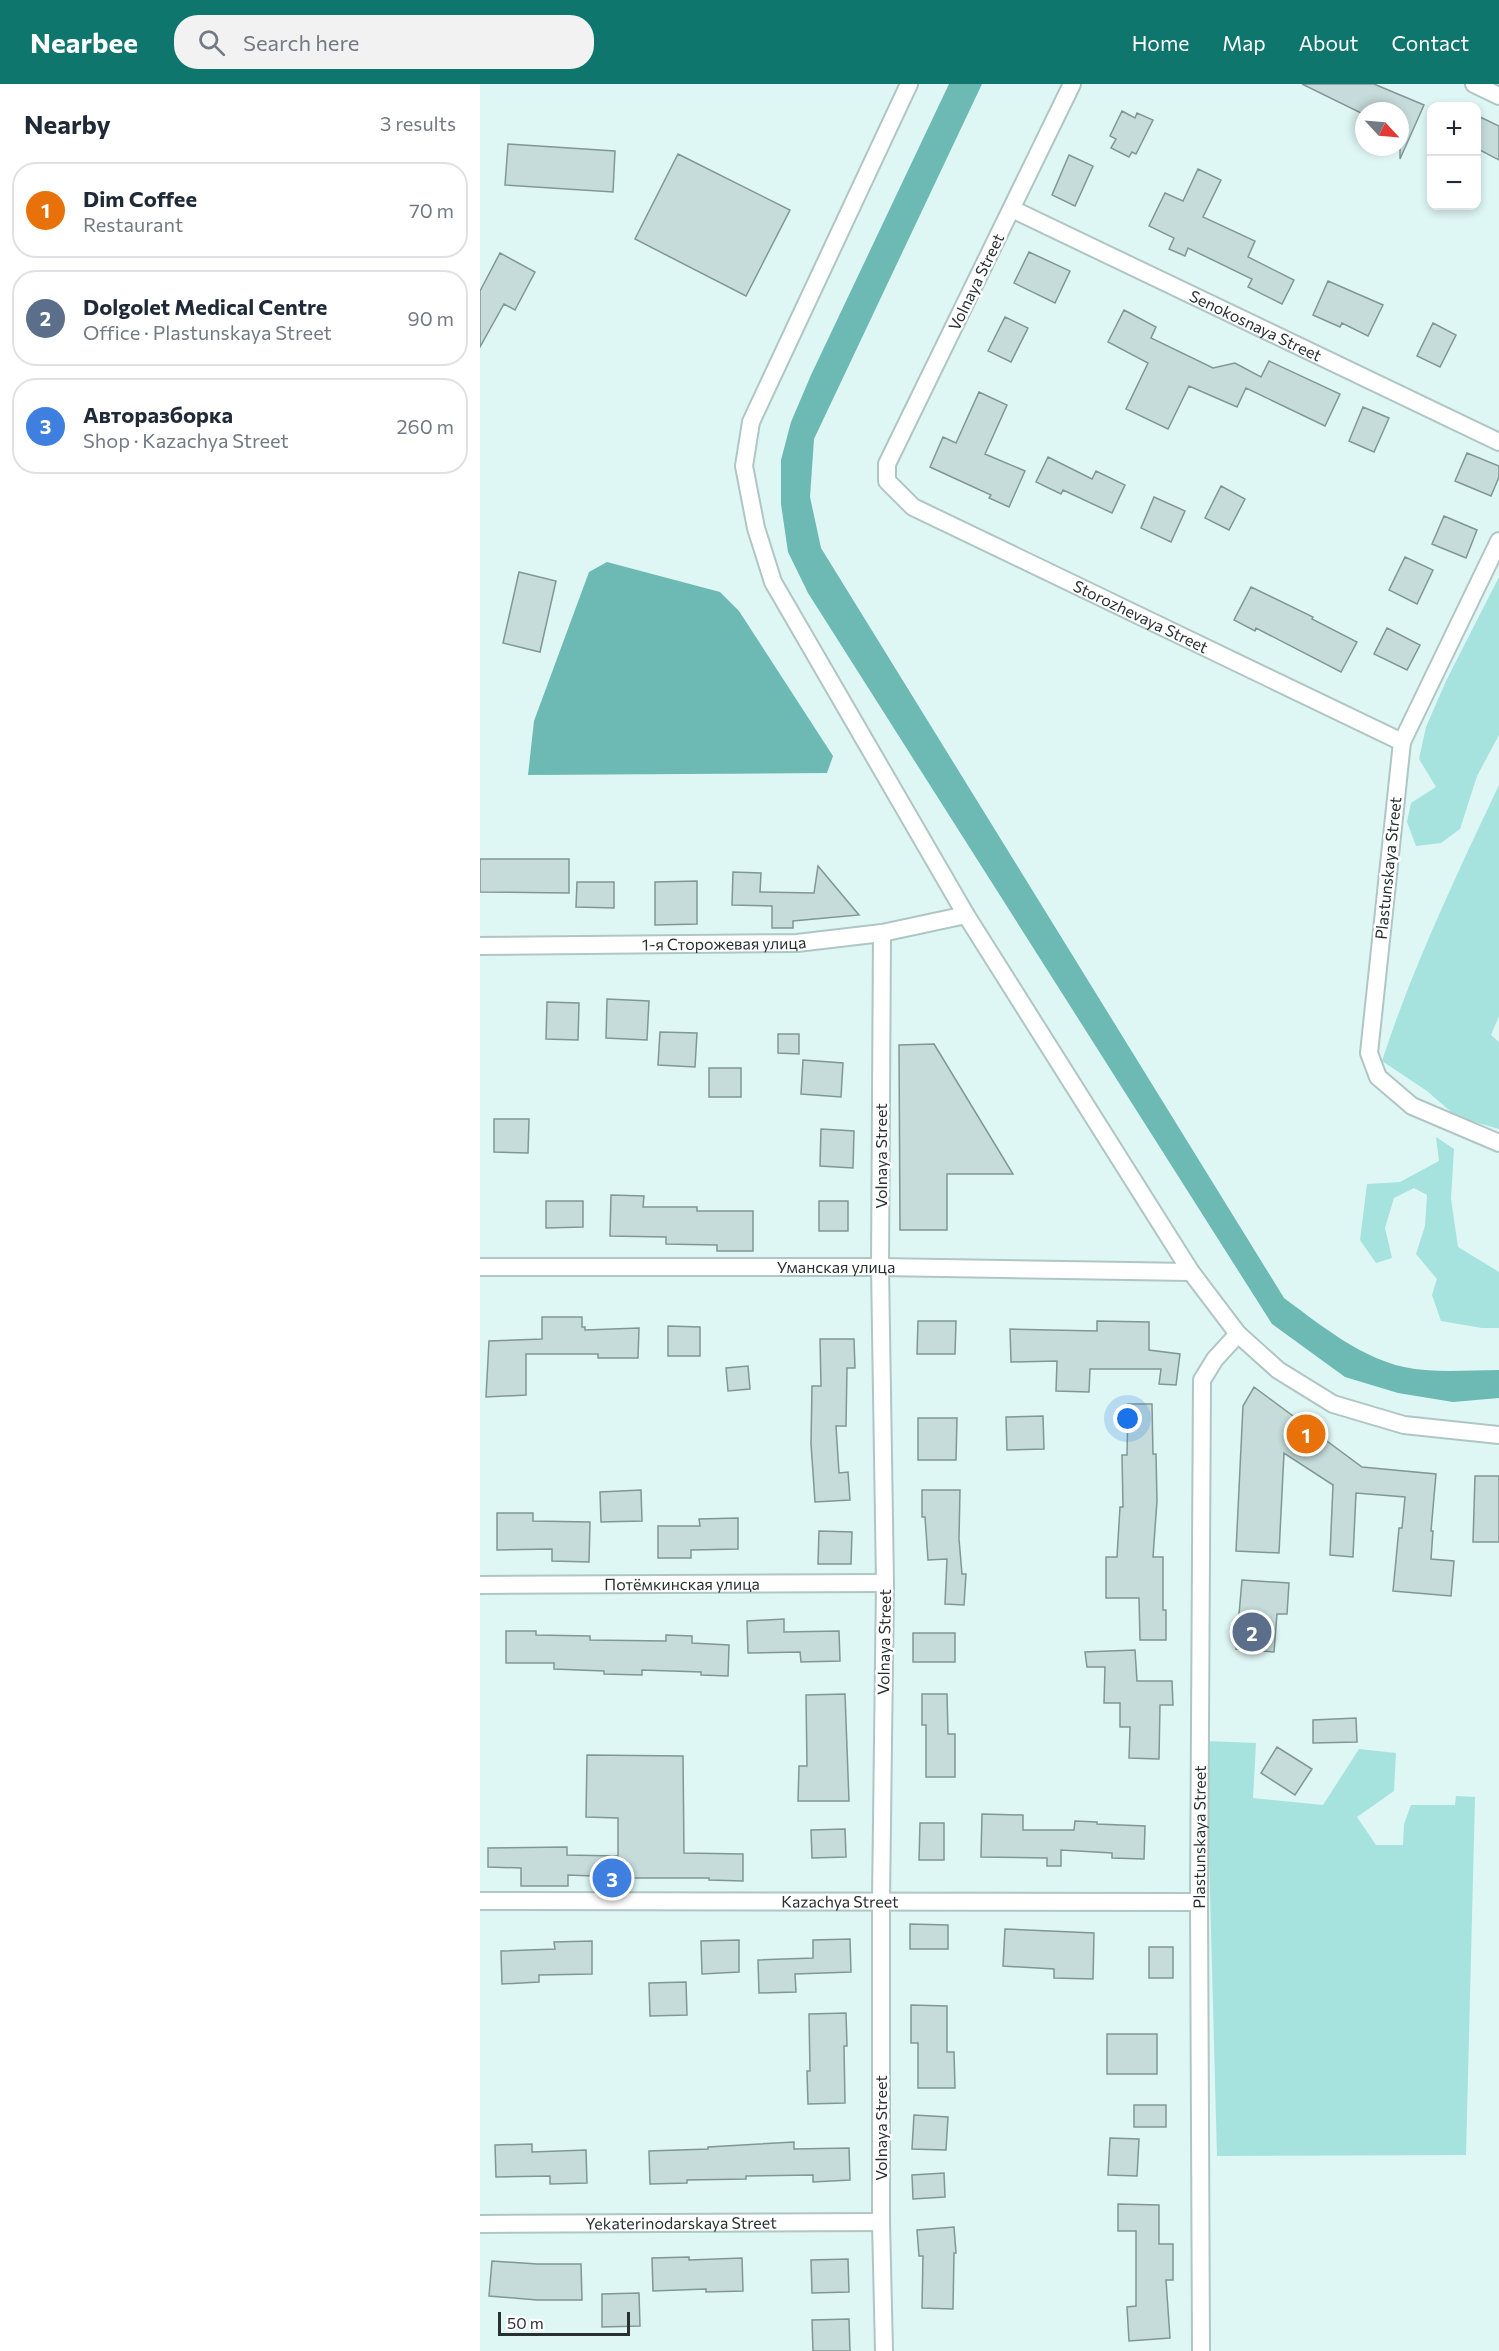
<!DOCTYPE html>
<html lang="en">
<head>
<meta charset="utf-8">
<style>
	body { margin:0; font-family:Commissioner,sans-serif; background:#f2f2f3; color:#1f2937 }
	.controls { position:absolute; right:18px; top:18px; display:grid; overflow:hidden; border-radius:12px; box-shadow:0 3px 9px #0003 }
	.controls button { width:54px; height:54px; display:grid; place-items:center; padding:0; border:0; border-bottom:2px solid #e0e1e3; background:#fff; color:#1f2937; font:30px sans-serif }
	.compass { position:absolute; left:875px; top:18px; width:54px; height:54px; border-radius:50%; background:#fff; box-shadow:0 3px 9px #0003; rotate:116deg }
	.scale { position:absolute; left:18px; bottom:15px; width:132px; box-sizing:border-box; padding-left:6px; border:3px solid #283130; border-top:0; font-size:16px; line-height:21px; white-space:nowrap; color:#283130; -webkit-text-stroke:4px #fff; paint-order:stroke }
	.you { position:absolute; left:648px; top:1335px; width:21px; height:21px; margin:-15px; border:4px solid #fff; border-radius:50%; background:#1a73e8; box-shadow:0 0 0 9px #1a73e833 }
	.badge { display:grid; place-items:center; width:39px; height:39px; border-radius:50%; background:#0f766e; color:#fff; font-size:20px; font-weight:700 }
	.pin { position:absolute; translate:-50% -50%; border:3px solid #fff; box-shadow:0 2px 6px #0006 }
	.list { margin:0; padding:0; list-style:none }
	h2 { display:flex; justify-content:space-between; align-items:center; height:78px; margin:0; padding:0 24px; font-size:26px }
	h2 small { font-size:20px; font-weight:400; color:#747a83 }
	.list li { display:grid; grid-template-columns:39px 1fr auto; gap:18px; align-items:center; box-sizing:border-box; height:96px; margin:0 12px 12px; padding:0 12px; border:2px solid #e0e1e3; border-radius:24px }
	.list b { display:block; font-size:22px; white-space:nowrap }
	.list p { margin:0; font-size:20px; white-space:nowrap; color:#747a83 }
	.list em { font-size:20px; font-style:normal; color:#747a83 }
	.icon { flex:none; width:33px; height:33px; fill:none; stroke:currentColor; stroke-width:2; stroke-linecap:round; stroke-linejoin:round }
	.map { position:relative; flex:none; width:1019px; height:2267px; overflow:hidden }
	header { display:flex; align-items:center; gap:36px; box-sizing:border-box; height:84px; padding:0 30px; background:#0f766e; color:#fff }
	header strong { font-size:28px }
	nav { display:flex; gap:33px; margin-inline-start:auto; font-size:21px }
	.search { width:420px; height:54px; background:#f2f2f3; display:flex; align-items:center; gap:15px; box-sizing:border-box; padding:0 21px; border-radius:24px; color:#747a83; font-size:22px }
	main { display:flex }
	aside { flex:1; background:#fff }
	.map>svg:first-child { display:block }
	.green { fill:#a6e2de }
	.water { fill:#6db9b4 }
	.building { fill:#c5dcda; stroke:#819795; stroke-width:1.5 }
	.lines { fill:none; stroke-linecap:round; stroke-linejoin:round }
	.street-casing { stroke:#afc6c4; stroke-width:20 }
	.street { stroke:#fff; stroke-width:16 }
	.labels { text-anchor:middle; stroke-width:5; stroke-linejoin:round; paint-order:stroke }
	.street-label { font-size:16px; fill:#283130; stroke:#fff }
</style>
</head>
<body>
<header>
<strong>Nearbee</strong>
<div class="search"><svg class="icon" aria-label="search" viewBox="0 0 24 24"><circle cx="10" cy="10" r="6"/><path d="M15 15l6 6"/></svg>Search here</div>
<nav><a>Home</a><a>Map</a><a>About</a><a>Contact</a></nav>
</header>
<main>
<aside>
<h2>Nearby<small>3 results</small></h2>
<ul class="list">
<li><span class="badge" style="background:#e8710a">1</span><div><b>Dim Coffee</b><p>Restaurant</p></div><em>70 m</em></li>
<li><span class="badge" style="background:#5c6f8a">2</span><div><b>Dolgolet Medical Centre</b><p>Office · Plastunskaya Street</p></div><em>90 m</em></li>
<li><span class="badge" style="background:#3f7fe0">3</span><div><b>Авторазборка</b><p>Shop · Kazachya Street</p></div><em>260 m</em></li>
</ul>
</aside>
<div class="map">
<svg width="1019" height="2267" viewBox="0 0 1019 2267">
	<rect width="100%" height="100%" fill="#def6f4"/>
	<path class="green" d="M1019,493V651L997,692L980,745L961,759L936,762L927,738L931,719L956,703L939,675L946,643L966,597Z
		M1019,701V932L1011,951L1019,958V1045L977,1033L947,1007L902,977C933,882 976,792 1019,701Z
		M956,1053L974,1065L971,1115L978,1163L1019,1188V1244H1002L961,1237L952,1211L957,1195L936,1170L945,1142L947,1111L934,1104L914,1114L905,1144L912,1174L896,1179L880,1156L887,1100L920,1098L959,1077Z
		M726,1657L776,1659L773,1714L843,1721L879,1665L916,1669L914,1707L877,1733L896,1761H923L924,1740L931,1721H975L976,1712L995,1713L986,2071L737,2072Z"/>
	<path class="water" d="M469,0H502L334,355L330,413L341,464L804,1214C846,1245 891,1283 945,1286C970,1288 995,1286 1019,1286V1314L973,1318L918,1309L865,1293L792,1240L328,509L308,468L301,420V376L311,338L331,291Z
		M127,478L240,508L259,527L353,672L347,689L48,691L54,637L109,488Z"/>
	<path class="building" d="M822,0H894L944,21L920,75V27H884L883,30Z
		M642,27L655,34L657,29L673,36L656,70L652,68L649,73L631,64L636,55L630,52Z
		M996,31L1019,42V76L996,64Z
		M28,60L135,67L133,108L25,101Z
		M198,70L310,126L266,212L155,155Z
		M589,71L613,82L595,122L572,111Z
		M718,85L741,96L723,133L775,157L768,173L814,196L802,220L768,203L772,195L708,164L705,172L689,165L694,154L669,142L685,109L703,117Z
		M549,168L590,187L575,219L534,199Z
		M20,169L55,188L35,226L24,220L0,263V207Z
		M848,197L903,221L888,252L862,239L860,243L833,231Z
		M644,226L676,243L671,254L733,284L755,279L781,293L789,277L860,310L845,342L766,304L757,323L709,302L688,345L646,325L668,279L628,258Z
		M525,233L548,244L531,278L508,267Z
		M953,239L976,251L960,283L937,272Z
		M499,308L527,321L505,370L545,387L529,423L509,414L511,411L450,383L463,353L476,359Z
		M883,323L909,334L894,368L869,357Z
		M987,369L1019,382V393L1011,412L975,397Z
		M568,373L612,395L616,387L645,401L632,429L583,406L581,410L556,398Z
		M741,402L765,415L749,446L725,434Z
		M674,413L705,427L691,458L661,444Z
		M964,432L997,446L986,474L952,460Z
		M925,473L953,486L937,520L909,506Z
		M39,488L76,497L60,568L23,559Z
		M771,503L833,533L832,535L877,558L861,588L776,544L775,547L754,536Z
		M907,544L940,561L927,586L894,570Z
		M0,775H89V809L0,808Z
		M338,782L379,831L313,837V844H292V822L252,821L253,788L281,789L280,808L334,809Z
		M217,797V840L175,841V798Z
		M97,798H134V824L96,823Z
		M127,915L169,917L167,956L126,954Z
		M67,918L99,919L98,956L66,955Z
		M180,948L217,949L215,983L178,981Z
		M298,950H319V970L298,969Z
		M454,960L533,1090H467V1146H420L419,961Z
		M323,976L363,979L361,1013L321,1010Z
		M229,984H261V1013H229Z
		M14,1035H49L48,1069L14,1068Z
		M341,1045L374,1047L373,1084L340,1082Z
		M131,1111L164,1112L163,1123H217V1127H273V1167H237V1161L186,1160V1153L130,1152Z
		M66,1117H103V1143L66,1144Z
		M339,1117H368V1147H339Z
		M62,1233H102V1243H105V1246L159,1244L158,1274H118V1270H46V1311L6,1313L9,1257L62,1255Z
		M438,1237H476L475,1270H437Z
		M617,1237L669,1238V1266L700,1270L696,1301L679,1300L681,1285H610L609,1308L576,1307L577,1277L531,1278L530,1245L617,1247Z
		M188,1242L220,1243V1272H188Z
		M340,1255H374L375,1284H367L366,1342H356L359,1389L368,1388L370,1416L335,1418L331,1360L332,1302H341Z
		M268,1282L270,1305L248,1307L246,1284Z
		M774,1303L882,1383L956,1390L951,1447H953L951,1475L974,1477L971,1512L913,1507L919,1444H922L925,1413L876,1409L873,1473L850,1471L853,1401L804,1369L799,1469L756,1467L763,1322Z
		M648,1320H672L673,1370H676L677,1417L673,1473H683V1526H686V1556H660L659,1514H626V1473H637L640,1423H643L642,1371H647Z
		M563,1332L564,1365L527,1366L526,1333Z
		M438,1334H477L476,1376H438Z
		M995,1392H1019V1458H993Z
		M161,1406L162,1437L121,1438L120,1408Z
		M442,1406H480L479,1455L482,1490H486L484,1521L465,1520L467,1475L448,1476L445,1433H442Z
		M17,1429H53V1437L110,1438L109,1478L72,1477V1465L17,1466Z
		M258,1434V1465L211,1466V1474H178V1442H220L219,1435Z
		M339,1447L372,1448L371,1480H338Z
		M762,1496L809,1499L807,1530H797L794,1568L756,1565Z
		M304,1535V1548L359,1547L360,1577L321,1578L320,1568L268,1569L267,1537Z
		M26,1547H56V1551L110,1552V1556L186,1557V1551L212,1552V1559L249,1561L248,1592L221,1591V1588L162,1586V1591L124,1590V1587L74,1585V1579H26Z
		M433,1549H475V1578H433Z
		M655,1566L657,1597H692L693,1621H680L679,1675L649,1674L650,1643H640V1619H624L625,1583H607L605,1568Z
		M365,1610L369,1717H318L319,1682H327L326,1611Z
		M442,1610H467L468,1650H475V1693H446V1641H442Z
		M876,1634L877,1658L833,1659V1636Z
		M797,1663L832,1685L815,1711L781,1689Z
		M107,1671L203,1672L204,1769L263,1770V1797L229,1796V1794H138V1793L88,1791V1802H41V1784L8,1783V1764L87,1763V1771L138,1772V1734L106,1733Z
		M502,1730L543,1731V1746H594L595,1737L617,1738V1740L665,1742L664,1775L632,1774V1769L581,1766V1782H567V1774L501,1773Z
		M440,1739H464V1776H439Z
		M365,1745L366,1773L332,1774L331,1746Z
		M430,1840L468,1841V1865H430Z
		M525,1845L614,1849L613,1895L574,1894V1885L523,1882Z
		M370,1855L371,1888L315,1890L316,1908L279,1909L278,1876L333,1874V1856Z
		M259,1856V1888L222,1890L221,1857Z
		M112,1857V1890L59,1891V1898L22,1900L21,1867L75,1865L74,1858Z
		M669,1863H693V1894H669Z
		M206,1898L207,1931L170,1932L169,1899Z
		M431,1921L467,1922V1968H474L475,2004H438V1959H431Z
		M366,1929L367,1962H364L365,2019L328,2020L327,1987H330L329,1930Z
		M627,1950H677V1990H627Z
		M654,2021H686V2043H654Z
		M434,2031L468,2033L466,2066L432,2065Z
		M630,2054L659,2055L657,2092L628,2091Z
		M314,2058V2065L369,2064L370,2096L333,2098V2091L266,2092V2095L207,2096V2099L170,2100L169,2067L228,2065V2063Z
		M52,2060V2068L106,2066L107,2099L70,2100V2092L16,2093L15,2061Z
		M464,2089L465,2113L433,2115L432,2091Z
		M638,2120L679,2121V2160H693V2196H686L690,2254L649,2257L647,2223L656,2222V2147H638Z
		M474,2143L476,2169H474L473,2225L442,2224L443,2172H439L437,2146Z
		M209,2173V2176L262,2174L263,2207L226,2208V2205L173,2207L172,2174Z
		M368,2175L369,2208L332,2209L331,2176Z
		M12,2177L57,2180H101L102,2216H57L9,2212Z
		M159,2209L160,2242L122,2243V2210Z
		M369,2235L370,2267H333L332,2236Z"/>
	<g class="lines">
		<g class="street-casing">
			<g id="street">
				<path d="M429,0L271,338L264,382L276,444L293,498L486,831L711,1188L758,1250L798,1286L853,1320L924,1341L1019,1351"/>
				<path id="s1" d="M592,0L407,380V397L433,423L922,658"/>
				<path d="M994,0L1019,12"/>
				<path id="s2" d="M532,125L1019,358"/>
				<path d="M1019,457L922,658L889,969L898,993L932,1022L1019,1059"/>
				<path d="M402,849L400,1183L405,1499L401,1817V2138L404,2267"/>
				<path id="s3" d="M0,862L317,859L402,849L486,831"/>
				<path id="s4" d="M0,1183H400L711,1188"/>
				<path id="s5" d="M0,1501L405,1499"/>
				<path id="s6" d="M0,1817L719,1818"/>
				<path id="s7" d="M0,2140L401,2138"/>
				<path id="s8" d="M721,2267L719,1818L722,1296L735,1275L758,1250"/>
			</g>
		</g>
		<use href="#street" class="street"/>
	</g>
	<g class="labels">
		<g class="street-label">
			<text transform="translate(496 198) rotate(-64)" y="6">Volnaya Street</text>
			<text dy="6" stroke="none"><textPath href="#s2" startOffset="270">Senokosnaya Street</textPath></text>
			<text dy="6" stroke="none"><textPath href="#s1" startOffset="729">Storozhevaya Street</textPath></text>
			<text transform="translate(908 784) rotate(-84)" y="6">Plastunskaya Street</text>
			<text dy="6" stroke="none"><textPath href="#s3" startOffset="244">1-я Сторожевая улица</textPath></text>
			<text transform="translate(401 1072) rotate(-90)" y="6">Volnaya Street</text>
			<text dy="6" stroke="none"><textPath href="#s4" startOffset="356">Уманская улица</textPath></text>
			<text dy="6" stroke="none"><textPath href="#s5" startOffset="202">Потёмкинская улица</textPath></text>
			<text transform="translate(404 1558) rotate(-89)" y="6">Volnaya Street</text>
			<text dy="6" stroke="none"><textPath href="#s8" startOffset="514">Plastunskaya Street</textPath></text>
			<text dy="6" stroke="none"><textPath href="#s6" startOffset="360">Kazachya Street</textPath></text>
			<text transform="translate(401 2044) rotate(-90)" y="6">Volnaya Street</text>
			<text dy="6" stroke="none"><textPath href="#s7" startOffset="201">Yekaterinodarskaya Street</textPath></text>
		</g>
	</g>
</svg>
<div class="controls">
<button>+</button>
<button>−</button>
</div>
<svg class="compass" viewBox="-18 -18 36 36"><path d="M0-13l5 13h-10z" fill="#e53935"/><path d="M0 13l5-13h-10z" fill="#747a83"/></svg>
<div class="scale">50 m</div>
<div class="you"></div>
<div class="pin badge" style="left:826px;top:1350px;background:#e8710a">1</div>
<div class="pin badge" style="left:772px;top:1548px;background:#5c6f8a">2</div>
<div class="pin badge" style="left:132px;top:1794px;background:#3f7fe0">3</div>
</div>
</main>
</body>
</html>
